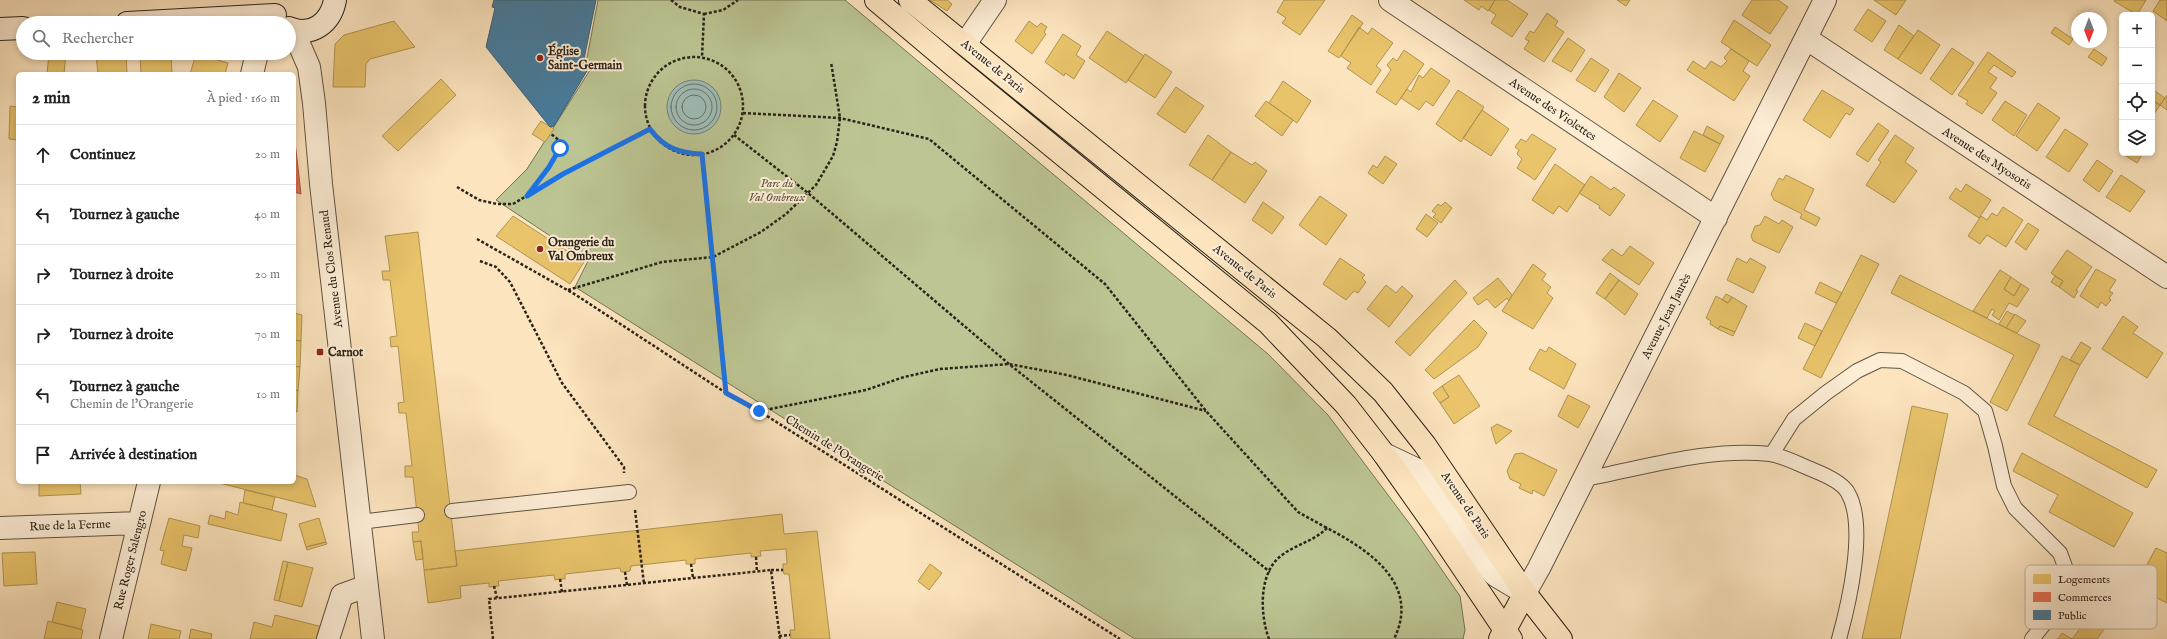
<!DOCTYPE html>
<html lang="fr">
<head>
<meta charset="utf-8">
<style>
	body { margin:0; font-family:"IM FELL English",serif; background:#f2f2f2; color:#222 }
	.controls { position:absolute; right:12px; top:12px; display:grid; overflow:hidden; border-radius:6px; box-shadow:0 2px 6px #0003 }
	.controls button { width:36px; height:36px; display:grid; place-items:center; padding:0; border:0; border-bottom:1px solid #e0e0e0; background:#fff; color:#222; font:20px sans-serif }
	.compass { position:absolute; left:2071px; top:12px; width:36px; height:36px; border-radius:50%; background:#fff; box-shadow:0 2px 6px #0003; rotate:180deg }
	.stop { position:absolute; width:12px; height:12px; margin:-9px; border:3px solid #1a73e8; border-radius:50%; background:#fff }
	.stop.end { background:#1a73e8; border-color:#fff; box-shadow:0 1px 4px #0008 }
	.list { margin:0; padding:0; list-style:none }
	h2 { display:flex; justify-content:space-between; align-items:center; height:52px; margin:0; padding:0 16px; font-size:17px }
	h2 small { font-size:13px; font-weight:400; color:#767676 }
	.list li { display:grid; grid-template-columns:26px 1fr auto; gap:12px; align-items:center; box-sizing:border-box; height:60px; padding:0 16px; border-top:1px solid #e0e0e0 }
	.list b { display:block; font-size:15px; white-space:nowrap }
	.list p { margin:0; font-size:13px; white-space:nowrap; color:#767676 }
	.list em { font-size:13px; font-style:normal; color:#767676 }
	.icon { flex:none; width:22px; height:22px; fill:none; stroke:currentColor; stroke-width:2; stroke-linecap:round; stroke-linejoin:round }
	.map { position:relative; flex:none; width:2167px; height:639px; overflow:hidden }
	.search { position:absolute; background:#fff; box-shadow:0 2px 6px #0003; left:16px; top:16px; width:280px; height:44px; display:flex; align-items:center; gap:10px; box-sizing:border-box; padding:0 14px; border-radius:22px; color:#767676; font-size:15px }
	.panel { position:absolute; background:#fff; box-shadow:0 2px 6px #0003; left:16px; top:72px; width:280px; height:412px; border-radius:6px }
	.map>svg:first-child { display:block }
	.green { fill:#bcc593; stroke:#747456 }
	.water { fill:#a0beb7; stroke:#718078 }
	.homes { fill:#e9c46a; stroke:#b09452 }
	.shops { fill:#e76f51; stroke:#af5840 }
	.public { fill:#457b9d; stroke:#3d6175 }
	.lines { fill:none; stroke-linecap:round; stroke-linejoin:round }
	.shore { stroke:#667068; stroke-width:1 }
	.lane-casing { stroke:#5f5342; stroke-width:16 }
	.street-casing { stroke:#5f5342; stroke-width:24 }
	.secondary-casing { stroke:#2b2319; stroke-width:24 }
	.primary-casing { stroke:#2b2319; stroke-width:24 }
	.path { stroke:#2b2319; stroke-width:2.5; stroke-dasharray:3 2; stroke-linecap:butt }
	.lane { stroke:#fdedd5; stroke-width:14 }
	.street { stroke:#fdedd5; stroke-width:22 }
	.secondary { stroke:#fdedd5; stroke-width:22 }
	.primary { stroke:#fce4be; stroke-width:22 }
	.route { stroke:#1a73e8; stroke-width:5 }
	.poi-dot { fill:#8f2418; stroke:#fdedd5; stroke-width:1.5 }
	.labels { text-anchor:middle; stroke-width:4; stroke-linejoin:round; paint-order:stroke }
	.poi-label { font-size:12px; font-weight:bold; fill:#2b2319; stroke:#fdedd5; text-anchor:start }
	.street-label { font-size:12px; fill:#2b2319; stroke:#fdedd5 }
	.park-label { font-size:12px; font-style:italic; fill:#56543e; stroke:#fdedd5 }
	.key { fill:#fdedd5; stroke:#beb09d; stroke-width:1 }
	.key-label { font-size:11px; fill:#2b2319 }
</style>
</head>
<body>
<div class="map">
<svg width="2167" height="639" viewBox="0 0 2167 639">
	<rect width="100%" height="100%" fill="#fce4be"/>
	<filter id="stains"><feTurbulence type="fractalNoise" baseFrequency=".005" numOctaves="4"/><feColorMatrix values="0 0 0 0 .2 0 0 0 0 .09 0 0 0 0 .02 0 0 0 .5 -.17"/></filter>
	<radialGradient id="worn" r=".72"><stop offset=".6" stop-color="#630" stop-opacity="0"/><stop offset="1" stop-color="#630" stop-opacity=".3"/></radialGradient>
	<path class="green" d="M598,0H845L1268,354L1328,415L1415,531L1460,596L1465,630L1463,639H1135L575,287L588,261L496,200L527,169L590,70L586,63Z"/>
	<path class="water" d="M667 107a27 27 0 1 1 54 0a27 27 0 1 1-54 0Z"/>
	<path class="homes" d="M930,0H947L952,4L947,11Z
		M1284,0H1325L1300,35L1282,23L1286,18L1277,12Z
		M1464,0H1495L1488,11L1481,6L1479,10Z
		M1495,0H1507L1528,14L1512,37L1491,23L1496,15L1489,10Z
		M1617,0H1630L1626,6Z
		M1752,0H1778L1788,7L1770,34L1742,15Z
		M1874,0H1906L1896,15Z
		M2146,0L2137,15L2114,1L2115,0Z
		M2160,0H2167V21L2153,11Z
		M1868,9L1886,21L1872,42L1854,30Z
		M1547,13L1558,21L1555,26L1564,32L1544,62L1524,49L1529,41L1525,39L1530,31L1534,33Z
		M1352,15L1363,23L1339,58L1328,51Z
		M1734,20L1771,45L1757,66L1721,42Z
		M394,21L415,47L370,59L366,64L365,87H333L335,44L344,35Z
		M1029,21L1037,27L1041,23L1047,27L1044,32L1046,34L1032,54L1015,41Z
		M1899,25L1914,36L1898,59L1884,50Z
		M1359,27L1368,34L1372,28L1393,43L1376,66L1381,70L1371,85L1347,68L1351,63L1341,56Z
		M2055,27L2073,39L2069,45L2051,33Z
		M1918,30L1940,45L1921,74L1898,59Z
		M1107,31L1144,56L1126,83L1089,58Z
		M1063,34L1081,46L1076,55L1085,61L1074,79L1065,73L1064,76L1045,62Z
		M1568,38L1585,50L1571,72L1552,61Z
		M1952,48L1974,63L1952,95L1930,79Z
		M1731,49L1749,61L1743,71L1750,76L1734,101L1687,70L1693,61L1705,69L1711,61L1721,67L1727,61L1724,58Z
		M2094,49L2107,58L2102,66L2088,57Z
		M1404,50L1424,64L1396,105L1376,92L1391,70L1387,65L1393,58L1397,61Z
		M1988,52L2016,72L2012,77L1994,65L1988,72L1997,78L1990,88L1997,93L1982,114L1966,104L1968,101L1958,95Z
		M49,53H66L64,74H47Z
		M96,53H126L127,74H98Z
		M140,53H171L172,74H141Z
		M196,54L228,63L225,74H190Z
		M1145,54L1172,72L1155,98L1128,80Z
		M1591,58L1609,70L1595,92L1576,80Z
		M1431,68L1450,81L1433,106L1426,101L1419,110L1401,98L1407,89L1411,92L1419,75L1423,78Z
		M1619,73L1641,88L1624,112L1604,97Z
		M441,79L456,95L398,151L382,136Z
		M1283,81L1311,101L1297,123L1269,103Z
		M1176,87L1204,106L1185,133L1157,114Z
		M2152,89L2165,98L2160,105L2152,100Z
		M1458,90L1484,107L1461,142L1436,124Z
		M1822,90L1854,109L1850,115L1846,113L1830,138L1803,120Z
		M2167,95V110L2160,105Z
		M1653,100L1678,116L1660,142L1636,125Z
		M2152,100L2160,105L2152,117Z
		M1266,101L1293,120L1282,136L1255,116Z
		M2005,101L2027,115L2014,136L1992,120Z
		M2038,103L2060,118L2037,151L2016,136Z
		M10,106L18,107V140L9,139Z
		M1482,110L1509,129L1491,156L1463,138Z
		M541,121L554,129L545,142L532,134Z
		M1878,123L1889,131L1868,162L1856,154Z
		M1707,126L1724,136L1720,144L1703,135Z
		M2065,129L2088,144L2069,172L2046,157Z
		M1694,131L1720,144L1705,172L1680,158Z
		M1532,134L1556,149L1535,180L1517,168L1522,159L1517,154L1519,150L1515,147L1521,139L1526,142Z
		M1208,135L1231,152L1212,180L1189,165Z
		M1895,135L1914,148L1905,162L1917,171L1894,203L1866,185L1881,162L1878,160Z
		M1231,152L1252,165L1255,162L1267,171L1245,203L1212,180Z
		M2128,153H2143L2137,163L2126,156Z
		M1385,156L1397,164L1383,184L1368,173L1373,165L1377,168Z
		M2097,160L2113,171L2099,192L2083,180Z
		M1555,164L1585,185L1567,212L1559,206L1553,214L1532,200Z
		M1786,175L1814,189L1804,210L1820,218L1816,226L1800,218L1802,214L1774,200L1771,194L1779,178L1783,180Z
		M2121,175L2145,191L2130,212L2106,197Z
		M1591,176L1611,190L1614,187L1625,195L1610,216L1599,208L1600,206L1579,193Z
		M1966,184L1991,200L1979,218L1949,198L1956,188L1961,192Z
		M1320,196L1347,215L1326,245L1299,225Z
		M1263,202L1284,217L1272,234L1252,220Z
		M1445,202L1452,208L1441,223L1433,217L1436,214L1432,211L1438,204L1441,206Z
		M2003,207L2023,220L2006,247L1987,235L1980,244L1968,236L1981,216L1987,220L1992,213L1997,216Z
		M1426,214L1438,223L1427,237L1416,229Z
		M513,216L584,262L570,284L496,236Z
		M1765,216L1779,224L1782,220L1793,227L1779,253L1753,241L1751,236L1755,226L1760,225Z
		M2028,223L2039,230L2026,250L2015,242Z
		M418,232L457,566L424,570L421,541L413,542L412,532H419L413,477H405V466H412L406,413H399L398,403L404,402L398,346L391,347L390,337L397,336L390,280H383L382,271H390L385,236Z
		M1630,246L1654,263L1639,285L1602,260L1612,249L1622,256Z
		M2067,250L2092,267L2076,290L2078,291L2074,298L2059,287L2063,281L2051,273Z
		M1861,255L1879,264L1821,378L1803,369Z
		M1340,258L1365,275L1362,278L1366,282L1358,293L1354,291L1346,300L1323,284Z
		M1737,258L1747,263L1750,258L1766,267L1753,293L1727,280Z
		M1533,264L1546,274L1542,280L1551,287L1547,293L1553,298L1533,329L1502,311Z
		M2096,269L2116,280L2109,291L2113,293L2109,298L2111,300L2106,306L2101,302L2098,308L2080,296Z
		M2000,270L2011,277L2004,289L2014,296L2021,284L2029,289L2017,307L2009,303L1999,320L1992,315L1995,311L1992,309L1987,318L1973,311Z
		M1610,273L1619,280L1605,299L1596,293Z
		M1900,275L2040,345L2007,411L1990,402L2014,355L1891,293Z
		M2055,276L2063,281L2059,287L2051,282Z
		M2011,277L2021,284L2014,296L2004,289Z
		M1498,278L1512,295L1509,301L1507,298L1495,308L1487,299L1478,305L1473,298Z
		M1455,280L1467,293L1410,356L1395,342Z
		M1619,280L1638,294L1625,315L1605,299Z
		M1820,282L1842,293L1836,303L1815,293Z
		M1386,285L1396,293L1402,286L1413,296L1389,327L1367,309Z
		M1726,294L1732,297L1728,303L1722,300Z
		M1716,296L1728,303L1732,297L1747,306L1735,332L1720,326L1718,329L1710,324L1711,321L1706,318Z
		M2007,311L2014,315L2006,328L1999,324Z
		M294,313L302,315L301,341L294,340Z
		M2015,314L2026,321L2017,333L2006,328Z
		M2123,316L2138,327L2133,333L2163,353L2147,378L2102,349Z
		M1474,320L1487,333L1478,347L1434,379L1425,370Z
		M1805,323L1822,331L1815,346L1798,338Z
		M1720,326L1735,332L1733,336L1718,329Z
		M294,340L301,341L300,367L294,366Z
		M2081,342L2091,348L2080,365L2070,360Z
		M1549,347L1576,364L1564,389L1529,369L1540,349L1546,352Z
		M2062,356L2080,365L2054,416L2157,470L2147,488L2028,424Z
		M294,366L300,367L298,391L294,389Z
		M1459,375L1480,406L1454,424L1440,403L1449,397L1442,386Z
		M1442,386L1449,397L1440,403L1433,393Z
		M294,389L298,391L297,412L294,411Z
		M1568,395L1590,406L1578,428L1558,416Z
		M1912,406L1948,414L1900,639H1862Z
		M1497,424L1512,431L1496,444L1491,428Z
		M1522,453L1557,470L1544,496L1533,490L1532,494L1519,488L1521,484L1510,479L1507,471L1515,454Z
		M2022,453L2133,513L2114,547L2049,512L2058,495L2013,471Z
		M294,475L307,479L316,507L215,482H294Z
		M39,482H80L81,494L39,496Z
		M245,490L275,497L272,510L243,503Z
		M240,502L287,514L281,541L208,524L210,515L225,519L226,511L238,515Z
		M782,514L784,534L817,531L830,639H791L790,630H795L789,574H784L783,570V564H787L786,549L760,551L761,556L751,557V553L695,559V564H686V560L631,566L630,571L621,572L620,568L565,574V579H560L555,580L554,575L498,581L499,586L489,587V583L460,586L461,598L428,603L424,570L457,566L455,551Z
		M169,518L200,526L198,538L184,535L182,546L192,548L186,571L161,564L164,551L160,550Z
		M319,518L326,542L306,547L299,524Z
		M421,541L423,559L416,560L413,542Z
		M326,542L327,544L307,550L306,547Z
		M2156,548L2167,553V603L2135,587Z
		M35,552L37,584L4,586L2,553Z
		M283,561L288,562L279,601L274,600Z
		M288,562L313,568L302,607L279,601Z
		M930,564L942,573L929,590L918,581Z
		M2105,595L2120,607L2097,639H2058L2062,633L2072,639Z
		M57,602L86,609L81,629L52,622Z
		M275,615L323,627L319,639H250L254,622L272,627Z
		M48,621L83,630L81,639H44Z
		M151,624L181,631L179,639H148Z
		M191,629L212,634L211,639H189Z"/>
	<path class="shops" d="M294,133L301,194L294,192Z"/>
	<path class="public" d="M494,0H596L582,69L587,71L554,126L550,127L486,47L495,8L492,7Z"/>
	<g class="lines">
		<path class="shore" d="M671 107a23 23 0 1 1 46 0a23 23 0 1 1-46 0Z
			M676 107a18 18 0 1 1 36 0a18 18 0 1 1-36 0Z
			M682 107a12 12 0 1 1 24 0a12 12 0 1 1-24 0Z"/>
		<g class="lane-casing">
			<path id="lane" d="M1772,454L1794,419L1826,393L1857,371L1880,360L1902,361L1964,393L1985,411L1995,446L2004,486L2015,508L2060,553L2067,572L2066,597L2032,639
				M1584,479C1644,468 1709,447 1770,454C1784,456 1800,465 1813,470C1823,474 1843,483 1848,493C1867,526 1849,603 1839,639
				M452,511L629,492
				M360,522L417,515"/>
		</g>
		<g class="street-casing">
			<path id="street" d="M1390,0L1716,218
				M293,30L309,67L314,103L321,184L373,639
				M1807,39L2167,277
				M965,44L995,0
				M252,74L257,53
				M1384,454L1420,471L1451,521L1485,564L1495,575L1525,593L1539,568L1825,0
				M0,528L139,523
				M111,639L149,482
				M328,639L342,595L367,586"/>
		</g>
		<g class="secondary-casing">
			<path id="secondary" d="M127,23L275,15
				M289,28C312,38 331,22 335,0
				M0,29L23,28"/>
		</g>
		<g class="primary-casing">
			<path id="primary" d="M876,0L953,65L1268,323L1346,405L1384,454L1437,529L1511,639
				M910,0L1327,338L1383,392L1425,445L1525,593L1561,639
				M1500,639L1525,593"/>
		</g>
		<path class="path" d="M671,0L680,7L704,14L702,57
			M704,14L723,10L738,0
			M645 106a49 49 0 1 1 98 0a49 49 0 1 1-98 0Z
			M743,113L840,118L929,139L1105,284L1206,411L1298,512L1327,528
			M734,135L808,193L1009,364L1270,572
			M702,154L726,393
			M457,187L479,200L497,204H513L563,174L651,129
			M529,194C539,180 560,160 560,141L551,134
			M477,239L576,295L726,393L759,411L1120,639
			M480,261L496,267L510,282L562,383L624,467V473
			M568,290L662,262L713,257L761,232L786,214L816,185L833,156L837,142L840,118L831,62
			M760,411L866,390L904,377L940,369L1009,364L1067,375L1206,411
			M635,510L644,584
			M756,557L757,572
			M691,564L693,578
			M771,570H783
			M625,572L627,585
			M560,579L562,592
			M494,586L497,598
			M779,636L790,635
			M493,639L489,599L771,570L780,639
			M1269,639C1260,615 1258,572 1282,555C1297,544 1314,541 1327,528C1369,550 1421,584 1394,639"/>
		<use href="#lane" class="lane"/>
		<use href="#street" class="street"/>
		<use href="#secondary" class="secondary"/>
		<use href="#primary" class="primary"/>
	</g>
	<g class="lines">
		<path class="route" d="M560,148L549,167L527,196L563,174L650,129C664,148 679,153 702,154L726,393L759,411"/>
	</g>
	<g class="poi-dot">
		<circle cx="540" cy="58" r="4"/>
		<circle cx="540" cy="249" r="4"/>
		<rect x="316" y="348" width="8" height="8" rx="2"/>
	</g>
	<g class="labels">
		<g class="poi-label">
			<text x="548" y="55">Église<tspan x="548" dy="14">Saint-Germain</tspan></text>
			<text x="548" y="246">Orangerie du<tspan x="548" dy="14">Val Ombreux</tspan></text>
			<text x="328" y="356">Carnot</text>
		</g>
		<g class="street-label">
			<text transform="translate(993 66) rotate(39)" y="4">Avenue de Paris</text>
			<text transform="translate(1553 109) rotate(34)" y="4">Avenue des Violettes</text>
			<text transform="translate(1987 158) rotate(33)" y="4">Avenue des Myosotis</text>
			<text transform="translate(331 269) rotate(-97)" y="4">Avenue du Clos Renaud</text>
			<text transform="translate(1245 271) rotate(39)" y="4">Avenue de Paris</text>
			<text transform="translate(1666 316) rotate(-63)" y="4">Avenue Jean Jaurès</text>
			<text transform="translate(835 448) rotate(32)" y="4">Chemin de l'Orangerie</text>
			<text transform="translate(1466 505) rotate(56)" y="4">Avenue de Paris</text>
			<text transform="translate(70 525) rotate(-2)" y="4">Rue de la Ferme</text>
			<text transform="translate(130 560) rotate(-76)" y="4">Rue Roger Salengro</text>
		</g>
		<g class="park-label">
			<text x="777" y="187">Parc du<tspan x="777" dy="14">Val Ombreux</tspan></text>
		</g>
	</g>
	<rect x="2025" y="565" width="132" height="64" rx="6" class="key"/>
	<rect x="2033" y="574" width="18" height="10" fill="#e9c46a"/>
	<rect x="2033" y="592" width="18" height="10" fill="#e76f51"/>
	<rect x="2033" y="610" width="18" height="10" fill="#457b9d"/>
	<g class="key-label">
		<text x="2058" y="583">Logements</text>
		<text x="2058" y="601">Commerces</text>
		<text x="2058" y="619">Public</text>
	</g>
	<rect width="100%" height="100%" filter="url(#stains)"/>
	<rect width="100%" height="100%" fill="url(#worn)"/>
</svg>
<div class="controls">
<button>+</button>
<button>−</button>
<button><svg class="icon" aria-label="locate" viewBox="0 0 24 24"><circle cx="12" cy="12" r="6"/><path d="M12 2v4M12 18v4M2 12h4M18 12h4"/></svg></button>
<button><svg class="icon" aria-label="layers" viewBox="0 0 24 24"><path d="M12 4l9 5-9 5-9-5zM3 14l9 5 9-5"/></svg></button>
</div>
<svg class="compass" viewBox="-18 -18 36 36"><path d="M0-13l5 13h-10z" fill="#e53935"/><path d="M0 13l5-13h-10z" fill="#767676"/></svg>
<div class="stop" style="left:560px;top:148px"></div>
<div class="stop end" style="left:759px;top:411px"></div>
<div class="search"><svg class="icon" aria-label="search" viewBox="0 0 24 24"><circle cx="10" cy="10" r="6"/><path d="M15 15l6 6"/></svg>Rechercher</div>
<section class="panel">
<h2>2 min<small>À pied · 160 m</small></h2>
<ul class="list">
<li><svg class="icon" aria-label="ahead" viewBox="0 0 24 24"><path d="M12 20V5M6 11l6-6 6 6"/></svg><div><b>Continuez</b></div><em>20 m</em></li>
<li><svg class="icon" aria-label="left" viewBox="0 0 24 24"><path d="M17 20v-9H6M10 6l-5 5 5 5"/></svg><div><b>Tournez à gauche</b></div><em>40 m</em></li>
<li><svg class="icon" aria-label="right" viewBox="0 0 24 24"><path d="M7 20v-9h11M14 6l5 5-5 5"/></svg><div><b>Tournez à droite</b></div><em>20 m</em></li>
<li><svg class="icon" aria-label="right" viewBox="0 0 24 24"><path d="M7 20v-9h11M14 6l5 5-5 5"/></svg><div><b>Tournez à droite</b></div><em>70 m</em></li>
<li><svg class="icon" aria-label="left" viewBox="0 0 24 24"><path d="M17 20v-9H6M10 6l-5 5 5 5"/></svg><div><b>Tournez à gauche</b><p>Chemin de l'Orangerie</p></div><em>10 m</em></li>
<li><svg class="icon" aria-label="arrive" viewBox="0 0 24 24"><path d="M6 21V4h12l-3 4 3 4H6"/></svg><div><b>Arrivée à destination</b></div></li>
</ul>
</section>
</div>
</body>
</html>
